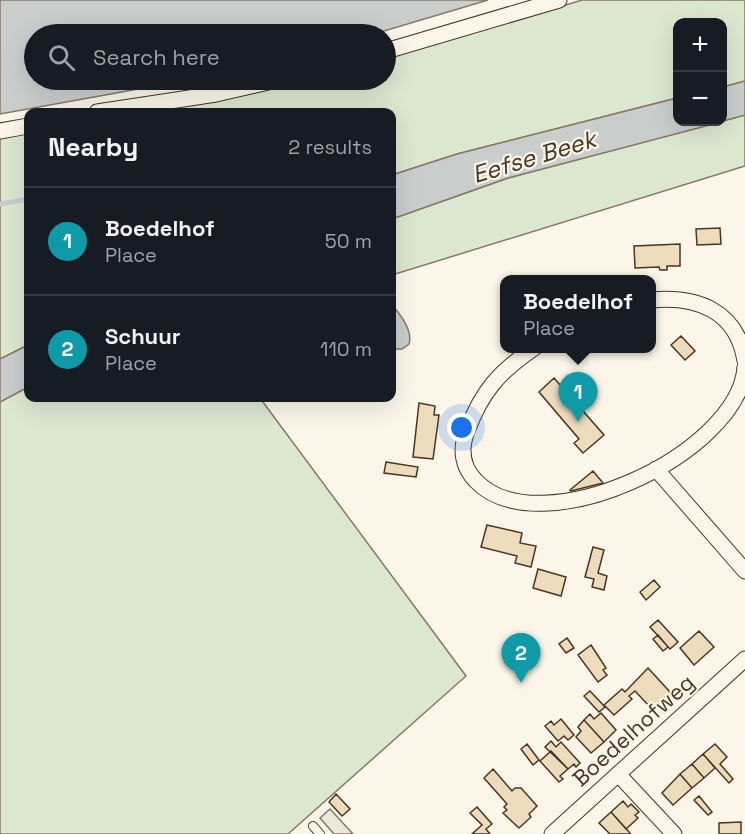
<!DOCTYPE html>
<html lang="en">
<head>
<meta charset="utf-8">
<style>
	body { margin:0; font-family:"Space Grotesk",sans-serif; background:#20242c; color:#f1f3f6 }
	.controls { position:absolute; right:18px; top:18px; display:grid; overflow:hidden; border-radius:12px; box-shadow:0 6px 24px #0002 }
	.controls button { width:54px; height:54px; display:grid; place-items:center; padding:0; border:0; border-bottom:2px solid #363941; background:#171b24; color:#f1f3f6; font:30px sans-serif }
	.you { position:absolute; left:462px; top:428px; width:21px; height:21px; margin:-15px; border:4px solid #fff; border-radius:50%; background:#1a73e8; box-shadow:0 0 0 9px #1a73e833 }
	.badge { display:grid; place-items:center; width:39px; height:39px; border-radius:50%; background:#db2777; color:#fff; font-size:20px; font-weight:700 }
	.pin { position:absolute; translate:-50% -50px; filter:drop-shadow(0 2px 3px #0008) }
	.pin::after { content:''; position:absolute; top:32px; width:21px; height:18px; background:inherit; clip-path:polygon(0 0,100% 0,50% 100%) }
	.popup { position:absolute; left:500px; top:275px; width:156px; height:78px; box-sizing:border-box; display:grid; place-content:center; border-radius:12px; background:#171b24; filter:drop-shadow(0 2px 4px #0005); font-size:20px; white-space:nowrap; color:#9ea1a6 }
	.popup b { font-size:22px; color:#f1f3f6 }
	.popup::after { content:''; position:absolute; left:50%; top:100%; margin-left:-12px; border:12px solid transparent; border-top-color:#171b24 }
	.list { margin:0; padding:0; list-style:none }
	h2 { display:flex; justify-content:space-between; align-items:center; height:78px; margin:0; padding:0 24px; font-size:26px }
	h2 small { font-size:20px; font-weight:400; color:#9ea1a6 }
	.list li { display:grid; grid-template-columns:39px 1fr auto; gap:18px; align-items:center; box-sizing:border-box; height:108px; padding:0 24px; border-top:2px solid #363941 }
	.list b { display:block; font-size:22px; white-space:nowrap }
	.list p { margin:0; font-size:20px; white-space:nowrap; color:#9ea1a6 }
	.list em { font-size:20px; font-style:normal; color:#9ea1a6 }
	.icon { flex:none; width:33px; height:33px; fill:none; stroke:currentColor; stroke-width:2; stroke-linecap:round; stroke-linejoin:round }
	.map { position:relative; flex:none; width:745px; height:834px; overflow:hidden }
	.search { position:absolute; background:#171b24; box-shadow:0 6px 24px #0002; left:24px; top:24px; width:372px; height:66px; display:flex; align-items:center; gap:15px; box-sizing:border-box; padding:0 21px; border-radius:33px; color:#9ea1a6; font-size:22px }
	.panel { position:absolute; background:#171b24; box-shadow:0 6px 24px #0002; left:24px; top:108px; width:372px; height:294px; border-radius:12px }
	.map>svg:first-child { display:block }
	.green { fill:#dce7d0; stroke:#887966; stroke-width:1.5 }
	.parking { fill:#ede7d9; stroke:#887966; stroke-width:1.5 }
	.water { fill:#c9cecd; stroke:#887966; stroke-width:1.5 }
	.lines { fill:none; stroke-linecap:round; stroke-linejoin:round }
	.stream { stroke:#c9cecd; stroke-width:5 }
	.building { fill:#ecdcbc; stroke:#4a3520; stroke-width:1.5 }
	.service-casing { stroke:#4a3520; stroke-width:10 }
	.minor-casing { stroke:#4a3520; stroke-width:17 }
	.service { stroke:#fbf6e9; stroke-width:8 }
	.minor { stroke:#fbf6e9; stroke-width:15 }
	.labels { text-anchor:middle; stroke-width:4.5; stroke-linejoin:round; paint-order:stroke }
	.street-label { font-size:22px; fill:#4a3520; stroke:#fbf6e9 }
	.water-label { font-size:24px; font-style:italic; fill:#4a3520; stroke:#fbf6e9 }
</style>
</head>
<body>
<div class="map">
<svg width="745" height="834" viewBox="0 0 745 834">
	<rect width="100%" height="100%" fill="#fbf6e9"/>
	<path class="green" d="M582,0H745V81L723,87L722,22H678L677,98L457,154L392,175V112H150L250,94L307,80H386V56L530,16Z
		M745,115V166L392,275V219L508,178Z
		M28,133V345L0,359V139Z
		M28,387V398H260L466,676L288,834H0V402Z"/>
	<path class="parking" d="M330,809L353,834H334L320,818Z"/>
	<path class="water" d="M0,0H488L374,34H34V80H188L0,114Z
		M745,81V115L723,121V87Z
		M677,98L678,122H721L508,178L392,219V175L457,154Z
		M392,305C400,314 413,331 409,344L402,349H392Z
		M28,345V387L0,402V359Z"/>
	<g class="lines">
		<path class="stream" d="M0,204L28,199"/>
	</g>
	<path class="building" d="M720,228L721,244L697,245L696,229Z
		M680,244V266H667V270H660L659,267L635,268L634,246Z
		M681,336L695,351L685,360L671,345Z
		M554,378L604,435L583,453L574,443L579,439L539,392Z
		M419,403L435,406L434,415H439L433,459L413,457Z
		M386,462L418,467L416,477L384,473Z
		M593,471L603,483L571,491L570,490Z
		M487,525L522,533L520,543L536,546L531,567L515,563L517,556L481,547Z
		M593,547L604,550L598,573L607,576L604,590L592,587L594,579L585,577Z
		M538,569L566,577L561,596L533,588Z
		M654,580L660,587L646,600L640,592Z
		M658,620L678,642L670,649L650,627Z
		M699,631L714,647L694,665L680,648Z
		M658,635L668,647L663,651L653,639Z
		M567,638L574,648L566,653L559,644Z
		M591,645L606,668L603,670L607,675L598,682L578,655Z
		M648,668L670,692L652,709L635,691L629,696L632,699L614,715L604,705L622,689L625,692Z
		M590,691L605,707L599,712L584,696Z
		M601,713L616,730L604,742L584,720L590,714L594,719Z
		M561,719L574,735L568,740L564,736L558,741L545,726L551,721L554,725Z
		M584,720L604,742L591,753L576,737L581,731L578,727Z
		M551,741L556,747L561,742L580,763L576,767L574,764L568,769L545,747Z
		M527,744L539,760L533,765L521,749Z
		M715,744L727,757L720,764L733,779L729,783L703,754Z
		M551,751L568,769L560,776L563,779L559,782L540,761Z
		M703,754L715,768L704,778L692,764Z
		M692,764L704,778L692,788L680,774Z
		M493,769L512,791L515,788H521L537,806L529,814L531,817L519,828L503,813L507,810L504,807L507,804L484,778Z
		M680,774L692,788L673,805L662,793Z
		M336,794L350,809L342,816L329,802Z
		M699,796L712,812L708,815L694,800Z
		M623,801L628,807L631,804L639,812L635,815L638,818L626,829L611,812Z
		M477,807L492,824L486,829L490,834H472L482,825L470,813Z
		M611,812L630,833V834H610L599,823Z
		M741,822V834H719V823Z"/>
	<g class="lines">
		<g class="service-casing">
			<path id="service" d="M313,826L320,834"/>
		</g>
		<g class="minor-casing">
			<path id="minor" d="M386,51L559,0
				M97,112L216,94L277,80
				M0,131L28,126
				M652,300C698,296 737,311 745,361
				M534,348C499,372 482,391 467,431C460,449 462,467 476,481C539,547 739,454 745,367
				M656,469L745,571
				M618,774L674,834
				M552,834L745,659"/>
		</g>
		<use href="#service" class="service"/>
		<use href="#minor" class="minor"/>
	</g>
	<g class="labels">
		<g class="street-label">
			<text transform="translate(633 730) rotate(-42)" y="8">Boedelhofweg</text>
		</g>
		<g class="water-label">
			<text transform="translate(534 157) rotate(-17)" y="8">Eefse Beek</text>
		</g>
	</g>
</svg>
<div class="controls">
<button>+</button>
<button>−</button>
</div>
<div class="you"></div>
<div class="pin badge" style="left:578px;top:422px;background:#0f9aa8">1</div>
<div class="popup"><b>Boedelhof</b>Place</div>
<div class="pin badge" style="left:521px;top:683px;background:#0f9aa8">2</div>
<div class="search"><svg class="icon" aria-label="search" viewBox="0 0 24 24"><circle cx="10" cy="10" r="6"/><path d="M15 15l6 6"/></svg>Search here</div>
<section class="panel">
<h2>Nearby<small>2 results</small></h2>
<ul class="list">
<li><span class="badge" style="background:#0f9aa8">1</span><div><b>Boedelhof</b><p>Place</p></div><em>50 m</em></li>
<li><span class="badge" style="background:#0f9aa8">2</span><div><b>Schuur</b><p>Place</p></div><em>110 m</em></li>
</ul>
</section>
</div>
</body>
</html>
